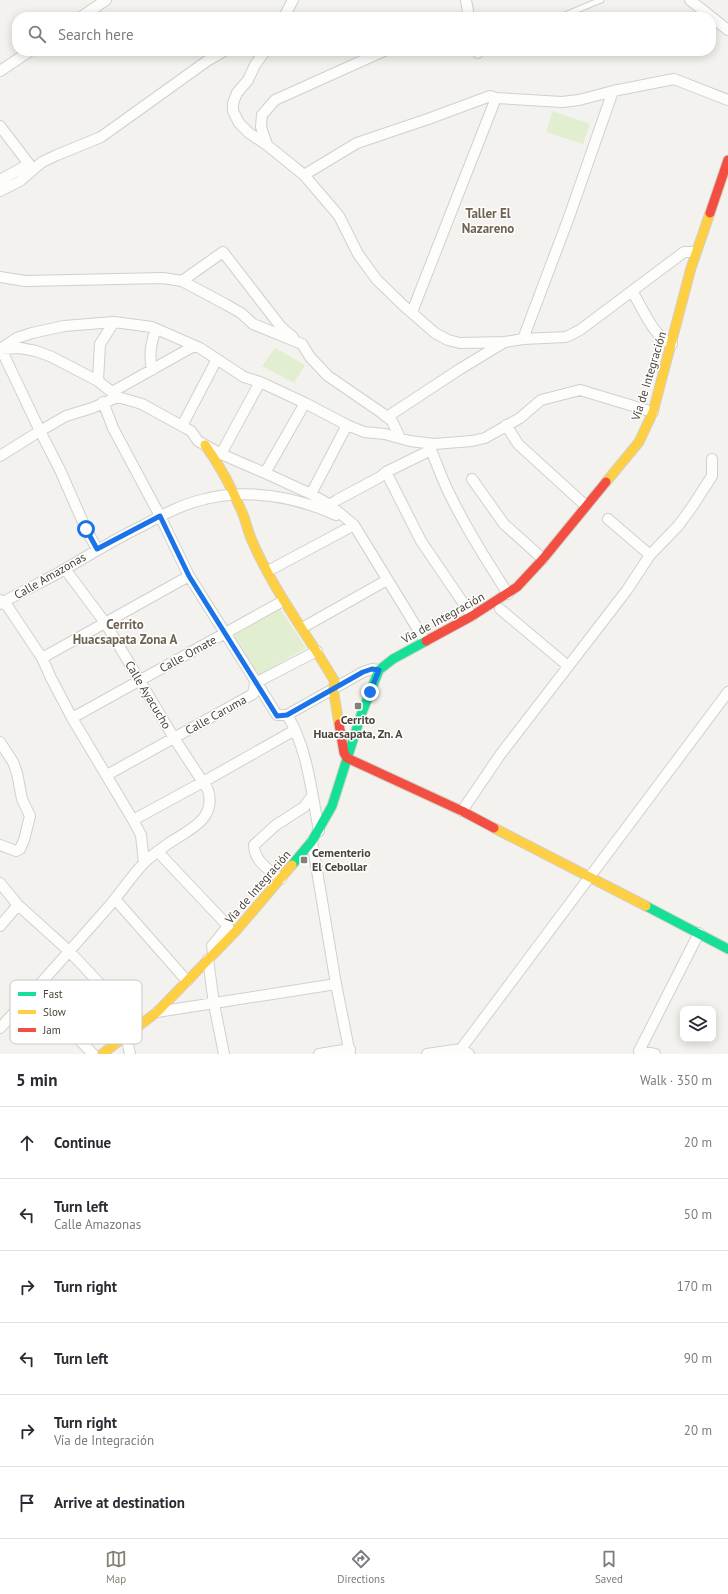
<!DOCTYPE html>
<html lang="en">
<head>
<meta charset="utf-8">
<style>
	body { margin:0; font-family:"PT Sans",sans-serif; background:#f2f2f3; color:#2b2b33 }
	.controls { position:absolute; right:12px; bottom:12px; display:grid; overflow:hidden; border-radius:8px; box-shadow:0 2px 10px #0003 }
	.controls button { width:36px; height:36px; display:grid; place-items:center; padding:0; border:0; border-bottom:1px solid #e1e1e2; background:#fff; color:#2b2b33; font:20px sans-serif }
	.stop { position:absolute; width:12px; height:12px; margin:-9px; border:3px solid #1a73e8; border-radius:50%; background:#fff }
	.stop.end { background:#1a73e8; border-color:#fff; box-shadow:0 1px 4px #0008 }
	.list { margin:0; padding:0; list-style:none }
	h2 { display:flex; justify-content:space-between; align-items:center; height:52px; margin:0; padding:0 16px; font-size:17px }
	h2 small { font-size:13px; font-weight:400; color:#7c7c81 }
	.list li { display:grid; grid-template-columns:26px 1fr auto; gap:12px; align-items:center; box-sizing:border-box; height:72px; padding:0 16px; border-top:1px solid #e1e1e2 }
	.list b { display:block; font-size:15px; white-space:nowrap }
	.list p { margin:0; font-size:13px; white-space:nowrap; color:#7c7c81 }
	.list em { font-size:13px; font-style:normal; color:#7c7c81 }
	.icon { flex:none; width:22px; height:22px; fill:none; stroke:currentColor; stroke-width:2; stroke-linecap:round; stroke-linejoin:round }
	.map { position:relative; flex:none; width:728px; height:1054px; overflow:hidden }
	.search { position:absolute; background:#fff; box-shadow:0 2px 10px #0003; left:12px; right:12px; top:12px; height:44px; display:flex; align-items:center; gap:10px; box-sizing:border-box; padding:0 14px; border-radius:16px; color:#7c7c81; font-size:15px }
	.sheet { height:484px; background:#fff }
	nav { display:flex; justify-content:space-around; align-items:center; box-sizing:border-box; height:56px; border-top:1px solid #e1e1e2; background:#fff; font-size:11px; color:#7c7c81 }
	nav a { display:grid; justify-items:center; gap:2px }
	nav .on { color:#868178 }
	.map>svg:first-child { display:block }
	.green { fill:#e1eecf }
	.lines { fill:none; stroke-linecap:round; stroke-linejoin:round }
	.lane-casing { stroke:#d2d0cb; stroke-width:7 }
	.street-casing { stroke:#d2d0cb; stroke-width:12 }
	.fast-casing { stroke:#d3cfc5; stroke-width:11 }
	.slow-casing { stroke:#d3cfc5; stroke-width:11 }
	.jam-casing { stroke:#d3cfc5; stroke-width:11 }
	.lane { stroke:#fdfdfc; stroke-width:5 }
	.street { stroke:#fdfdfc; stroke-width:10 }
	.fast { stroke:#16e098; stroke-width:9 }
	.slow { stroke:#ffcf43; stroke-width:9 }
	.jam { stroke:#f24e42; stroke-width:9 }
	.route { stroke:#1a73e8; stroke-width:5 }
	.poi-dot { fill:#868178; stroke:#fff; stroke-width:1.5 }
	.labels { text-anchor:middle; stroke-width:3; stroke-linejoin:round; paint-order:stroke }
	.street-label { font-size:12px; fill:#4b4439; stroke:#fff }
	.poi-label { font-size:12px; font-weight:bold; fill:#4b4439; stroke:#fff }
	.neighbourhood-label { font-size:13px; font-weight:bold; fill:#6e6250; stroke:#fff }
	.key { fill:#fff; stroke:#c9c7c4; stroke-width:1 }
	.key-label { font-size:11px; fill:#4b4439 }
</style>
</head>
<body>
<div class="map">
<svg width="728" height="1054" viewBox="0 0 728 1054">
	<rect width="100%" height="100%" fill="#f4f2ee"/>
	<path class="green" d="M553,111L590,124L583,144L546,132Z
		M275,348L305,365L294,383L262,366Z
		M280,609L306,648L258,675L232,636Z"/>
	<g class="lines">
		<g class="lane-casing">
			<path id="lane" d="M560,17L601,0"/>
		</g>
		<g class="street-casing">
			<path id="street" d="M466,0L469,17
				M690,0L728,30
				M81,17L106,0
				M284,17L293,0
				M265,51L255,65L248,80L237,93L233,103V111L239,123L249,133L267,145L304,175L339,216L358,254L377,280L404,306L435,333L448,340L460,343L505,342L523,339L566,337L580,330L684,252H696
				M478,51V53
				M0,71L30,51
				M0,126L29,164L32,170
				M267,145L261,127L262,115L275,100L384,51
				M304,175L357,143L428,119L490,96L496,98L562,102L579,100L613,91L674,79L728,100
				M0,180L29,164
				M0,191L20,181L42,162L57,155L101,137L207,61L224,51
				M0,277L25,281L163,278L182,281L227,305L241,313L253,324L302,344L310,357L328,376L382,413L392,421L400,438
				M182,281L223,252L281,327L293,337
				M632,291C642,307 654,338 672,344
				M412,312L496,98
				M523,339L569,217L613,91
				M2,348L17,338L32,333L64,326L114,322L152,327L200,348L244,377L260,382L305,403L347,425L364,432L385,434L410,441L434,444
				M152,370C149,357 151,342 156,329
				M98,381L100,344L114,322
				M112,392L194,346
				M103,402L113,428L160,516L189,576L277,715H287C307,746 312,794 319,831
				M387,417L460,369L503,343
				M506,425L518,444L586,506
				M182,426L217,359
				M431,450C437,464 442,479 449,493C466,528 487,561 508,594
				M221,454L260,382
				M0,456L40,431L66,416L92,408L118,397
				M386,472L421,541L472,616
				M265,473L305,403
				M472,479L504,524L543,559
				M311,494L347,425
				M330,505L337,500L380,477L386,472L431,450L434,444L472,441L485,438L520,418L541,400L580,390L653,412
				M608,519L650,555
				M97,549L86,529L60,470L40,431L1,349L20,348L36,351L52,357L98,381L118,397L142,404L182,426L191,431L198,441L221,454L265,473L311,494L330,505L354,525L425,641
				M268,571L354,525
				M0,600L8,607L42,658L51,678L72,718L133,820L141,835L144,863
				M0,604C22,591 45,581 67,568C92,553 117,538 144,525C164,514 183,504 205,499C247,488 297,497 336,515
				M500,609L568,666
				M302,628L387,580
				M42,658L189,576
				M287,715L363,672L372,669L379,670
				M72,718L283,601
				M0,742L13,762L17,773L22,799L30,816L24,840L20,849L16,851L0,845
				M107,775L253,694L255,683L317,651
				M462,811L500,755L627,590L650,555L678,526L692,507L712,476V459
				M133,820L203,782L295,730
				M312,841L336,984L350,1054
				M158,852L228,926L212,946L213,954
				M281,879C269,870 254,861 254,845L276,825L304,807L312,796
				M0,883L18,905L69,951L139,1025
				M115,899L187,981
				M0,926L18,905
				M208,959L214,1004L224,1054
				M33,992L93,1054
				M157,1012L336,984
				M0,1028C38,987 74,946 110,905C122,891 132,875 145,862C152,855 161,849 169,843C189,830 217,819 208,790L174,738L106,624L65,569
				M126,1035L130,1054
				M461,1049L728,692
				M319,1054L350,1049
				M427,1054L461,1049L469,1054
				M655,1054L639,1051L699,933"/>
		</g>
		<g class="fast-casing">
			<path id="fast" d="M292,865L312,841L332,806L361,715L379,670L393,659L426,641
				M646,906L728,949"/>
		</g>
		<g class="slow-casing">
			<path id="slow" d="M205,445C221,467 234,492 244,517C247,526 249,535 253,543C275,593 308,635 335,682L333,688L339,724
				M606,482L639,442L653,412L691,268L710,213
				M494,828L646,906
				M102,1054L157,1012L235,932L292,865"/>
		</g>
		<g class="jam-casing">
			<path id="jam" d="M710,213L728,160
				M426,641L472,616L517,587L543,559L606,482
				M339,724L344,753L347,758L462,811L494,828"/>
		</g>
		<use href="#lane" class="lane"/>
		<use href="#street" class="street"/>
		<use href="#fast" class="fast"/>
		<use href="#slow" class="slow"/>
		<use href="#jam" class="jam"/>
	</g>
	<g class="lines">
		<path class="route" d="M86,529L97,549L160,516L189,576L277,716L287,715L363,672L372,669L379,670L370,692"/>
	</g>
	<g class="poi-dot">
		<rect x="354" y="702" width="8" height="8" rx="2"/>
		<rect x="300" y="856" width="8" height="8" rx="2"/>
	</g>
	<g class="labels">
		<g class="street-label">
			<text transform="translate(649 376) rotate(-73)" y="4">Vía de Integración</text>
			<text transform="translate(50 576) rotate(-30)" y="4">Calle Amazonas</text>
			<text transform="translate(443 618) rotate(-29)" y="4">Vía de Integración</text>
			<text transform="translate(188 654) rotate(-29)" y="4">Calle Omate</text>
			<text transform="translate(148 695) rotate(59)" y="4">Calle Ayacucho</text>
			<text transform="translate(216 715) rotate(-29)" y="4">Calle Caruma</text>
			<text transform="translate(258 887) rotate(-49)" y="4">Vía de Integración</text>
		</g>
		<g class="poi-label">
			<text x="358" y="724">Cerrito<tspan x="358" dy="14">Huacsapata, Zn. A</tspan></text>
			<text x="312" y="857" text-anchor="start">Cementerio<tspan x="312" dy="14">El Cebollar</tspan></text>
		</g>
		<g class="neighbourhood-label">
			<text x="488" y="218">Taller El<tspan x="488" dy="15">Nazareno</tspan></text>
			<text x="125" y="629">Cerrito<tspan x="125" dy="15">Huacsapata Zona A</tspan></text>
		</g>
	</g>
	<rect x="10" y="980" width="132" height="64" rx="6" class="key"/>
	<rect x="18" y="992" width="18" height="4" fill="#16e098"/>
	<rect x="18" y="1010" width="18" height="4" fill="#ffcf43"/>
	<rect x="18" y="1028" width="18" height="4" fill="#f24e42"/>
	<g class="key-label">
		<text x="43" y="998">Fast</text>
		<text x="43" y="1016">Slow</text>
		<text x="43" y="1034">Jam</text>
	</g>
</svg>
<div class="controls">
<button><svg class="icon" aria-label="layers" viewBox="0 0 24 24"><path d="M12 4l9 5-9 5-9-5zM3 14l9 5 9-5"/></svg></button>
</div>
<div class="stop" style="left:86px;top:529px"></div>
<div class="stop end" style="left:370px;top:692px"></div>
<div class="search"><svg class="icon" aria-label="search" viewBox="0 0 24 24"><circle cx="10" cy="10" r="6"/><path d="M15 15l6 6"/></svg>Search here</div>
</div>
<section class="sheet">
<h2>5 min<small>Walk · 350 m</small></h2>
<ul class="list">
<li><svg class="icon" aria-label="ahead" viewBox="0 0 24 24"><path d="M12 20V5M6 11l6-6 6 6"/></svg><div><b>Continue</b></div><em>20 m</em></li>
<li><svg class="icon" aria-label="left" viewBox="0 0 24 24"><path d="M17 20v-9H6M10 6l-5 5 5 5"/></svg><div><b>Turn left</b><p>Calle Amazonas</p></div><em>50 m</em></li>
<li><svg class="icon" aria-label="right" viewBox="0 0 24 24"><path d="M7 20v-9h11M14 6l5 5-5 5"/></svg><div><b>Turn right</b></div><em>170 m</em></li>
<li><svg class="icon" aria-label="left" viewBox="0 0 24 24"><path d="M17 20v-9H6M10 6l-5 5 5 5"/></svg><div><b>Turn left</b></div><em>90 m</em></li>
<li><svg class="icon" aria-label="right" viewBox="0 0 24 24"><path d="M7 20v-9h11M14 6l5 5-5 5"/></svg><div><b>Turn right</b><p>Vía de Integración</p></div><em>20 m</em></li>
<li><svg class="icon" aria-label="arrive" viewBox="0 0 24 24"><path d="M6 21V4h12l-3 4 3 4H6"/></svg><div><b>Arrive at destination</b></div></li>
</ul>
</section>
<nav>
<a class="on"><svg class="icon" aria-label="map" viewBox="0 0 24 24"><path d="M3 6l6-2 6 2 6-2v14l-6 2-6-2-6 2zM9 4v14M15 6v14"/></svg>Map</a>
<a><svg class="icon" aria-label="directions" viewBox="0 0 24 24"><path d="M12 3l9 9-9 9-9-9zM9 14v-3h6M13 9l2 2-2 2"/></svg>Directions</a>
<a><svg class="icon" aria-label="saved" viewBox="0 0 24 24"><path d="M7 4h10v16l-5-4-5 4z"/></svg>Saved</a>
</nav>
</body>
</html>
